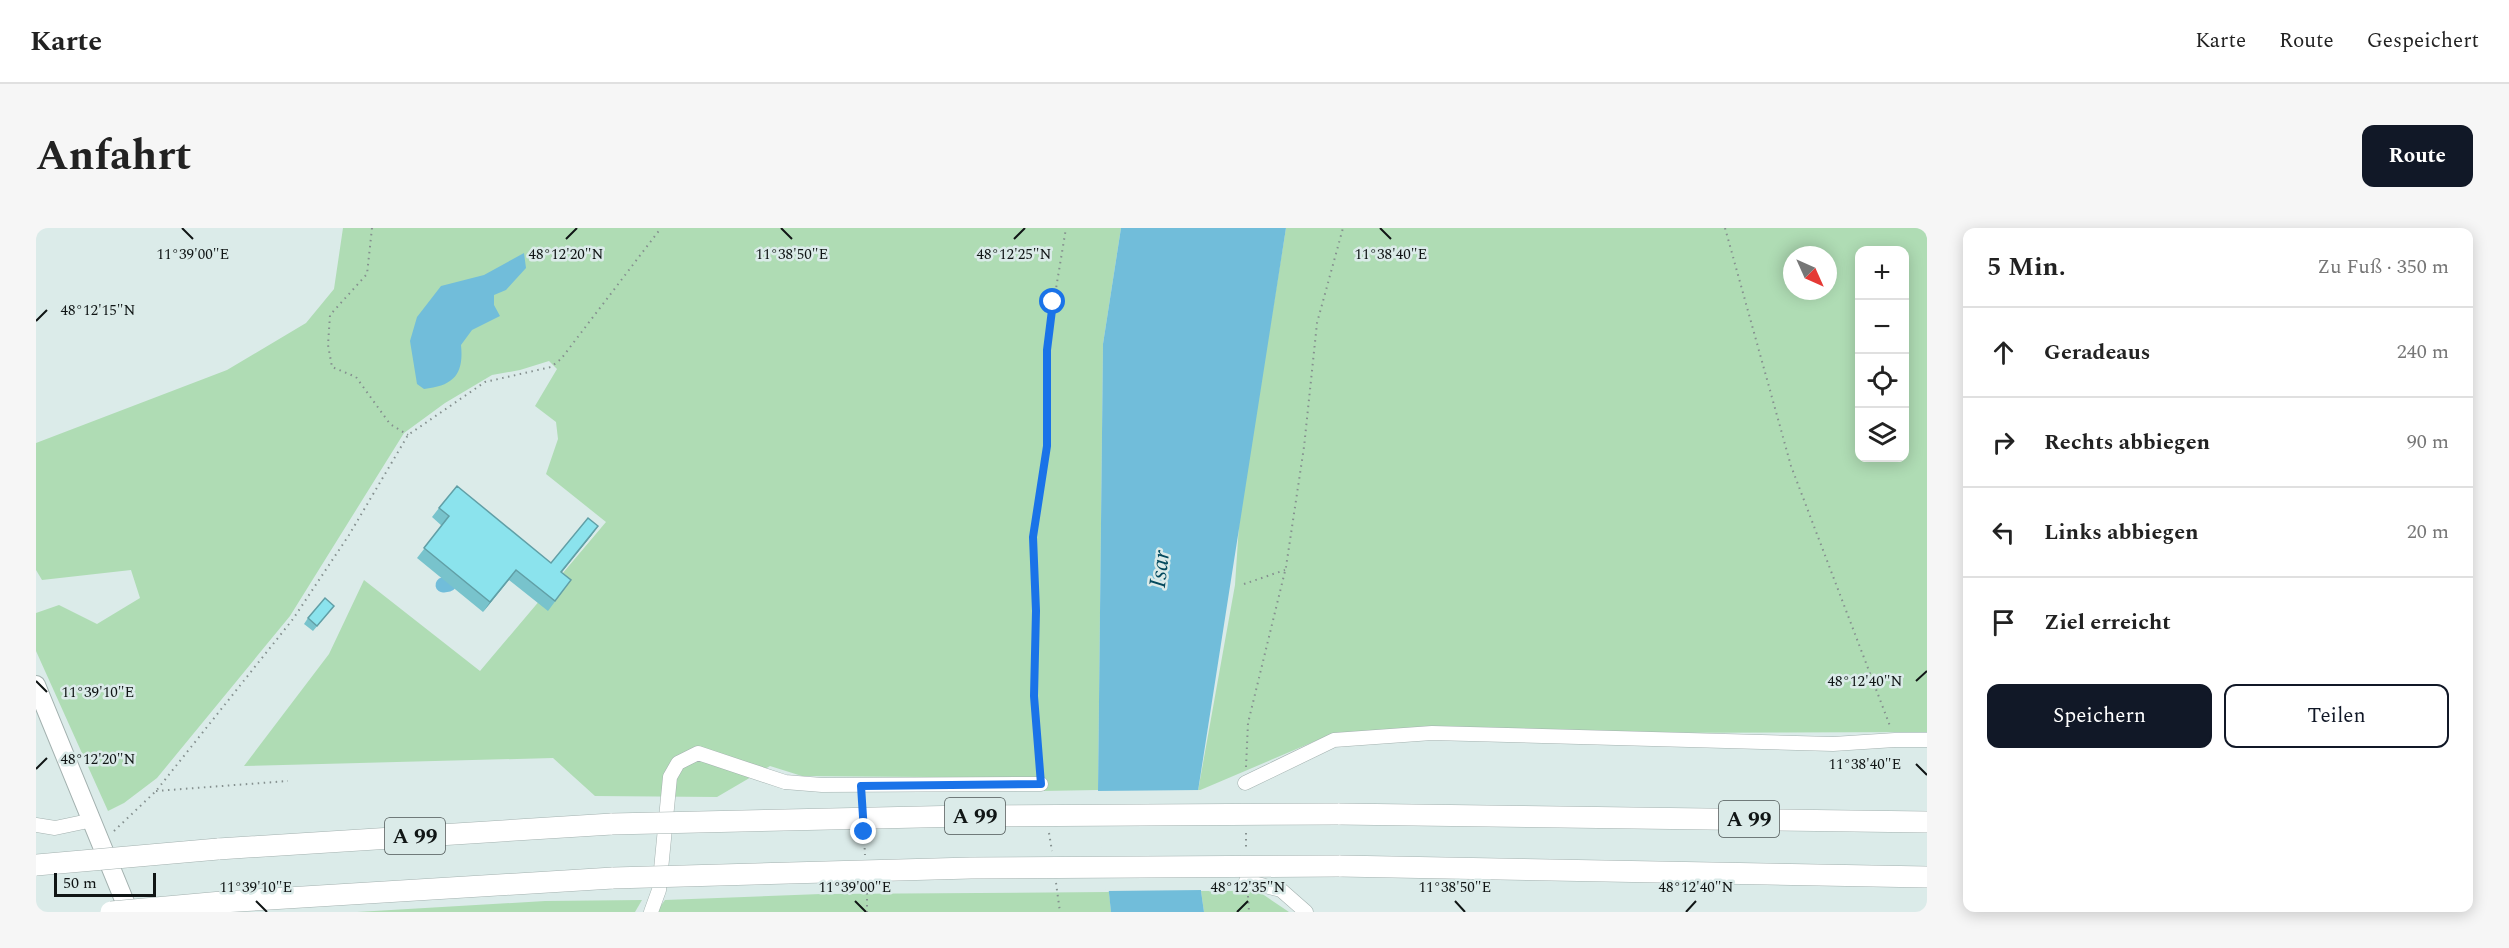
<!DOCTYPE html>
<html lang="de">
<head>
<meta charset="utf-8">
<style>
	body { margin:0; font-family:Spectral,serif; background:#f6f6f6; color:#222 }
	.controls { position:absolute; right:18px; top:18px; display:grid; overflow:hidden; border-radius:12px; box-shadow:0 3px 15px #0003 }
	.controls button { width:54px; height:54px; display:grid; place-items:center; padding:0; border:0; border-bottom:2px solid #e0e0e0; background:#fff; color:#222; font:30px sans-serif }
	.compass { position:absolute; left:1747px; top:18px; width:54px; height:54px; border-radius:50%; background:#fff; box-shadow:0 3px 15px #0003; rotate:135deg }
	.scale { position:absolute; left:18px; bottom:15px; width:102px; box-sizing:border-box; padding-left:6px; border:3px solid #101515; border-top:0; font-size:16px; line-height:21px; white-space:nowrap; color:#101515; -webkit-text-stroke:4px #dbebe9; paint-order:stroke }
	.stop { position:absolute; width:18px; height:18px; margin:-14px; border:4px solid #1a73e8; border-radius:50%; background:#fff }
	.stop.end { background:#1a73e8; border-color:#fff; box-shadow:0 2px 6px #0008 }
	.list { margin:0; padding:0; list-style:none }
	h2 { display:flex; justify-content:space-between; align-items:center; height:78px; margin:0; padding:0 24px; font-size:26px }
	h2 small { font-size:20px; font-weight:400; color:#767676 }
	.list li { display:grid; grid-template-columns:39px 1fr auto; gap:18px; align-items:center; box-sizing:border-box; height:90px; padding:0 24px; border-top:2px solid #e0e0e0 }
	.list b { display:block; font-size:22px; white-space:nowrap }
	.list em { font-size:20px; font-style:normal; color:#767676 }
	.actions { display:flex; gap:12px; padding:18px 24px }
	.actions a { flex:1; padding:14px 0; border:2px solid #111827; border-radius:12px; text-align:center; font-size:21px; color:#111827 }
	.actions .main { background:#111827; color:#fff }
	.icon { flex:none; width:33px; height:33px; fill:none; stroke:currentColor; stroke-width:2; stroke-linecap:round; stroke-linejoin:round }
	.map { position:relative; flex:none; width:1891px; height:684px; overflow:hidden; border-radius:12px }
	header { display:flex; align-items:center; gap:36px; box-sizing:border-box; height:84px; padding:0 30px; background:#fff; border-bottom:2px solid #e0e0e0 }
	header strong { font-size:28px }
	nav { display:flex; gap:33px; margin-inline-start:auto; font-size:21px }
	.intro { display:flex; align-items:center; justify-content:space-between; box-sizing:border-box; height:144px; padding:0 36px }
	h1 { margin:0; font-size:42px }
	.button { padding:15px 27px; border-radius:12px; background:#111827; color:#fff; font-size:21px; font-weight:700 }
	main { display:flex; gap:36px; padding:0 36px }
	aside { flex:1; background:#fff; border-radius:12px; box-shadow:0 3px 15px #0003 }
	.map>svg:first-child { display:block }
	.green { fill:#afdcb4; fill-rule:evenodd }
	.water { fill:#71bdda }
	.pier { fill:#dbebe9 }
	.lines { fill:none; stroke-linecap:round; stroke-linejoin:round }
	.canal { stroke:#71bdda; stroke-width:15 }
	.minor-casing { stroke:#a3b1af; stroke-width:15 }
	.major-casing { stroke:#a3b1af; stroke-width:20 }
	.highway-casing { stroke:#a3b1af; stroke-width:22 }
	.path { stroke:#85908f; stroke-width:2; stroke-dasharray:1.5 4.5; stroke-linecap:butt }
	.minor { stroke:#fff; stroke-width:14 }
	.major { stroke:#fff; stroke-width:18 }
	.highway { stroke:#fff; stroke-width:21 }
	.highway-bridge-casing { stroke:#a3b1af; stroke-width:22; stroke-linecap:butt }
	.highway-bridge { stroke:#fff; stroke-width:21 }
	.wall { fill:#78c3cc }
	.shaded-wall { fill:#619fa6 }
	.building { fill:#8be3ed; stroke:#619fa6; stroke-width:1.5 }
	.route { stroke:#1a73e8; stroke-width:8 }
	.ticks { fill:none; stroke:#101515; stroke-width:2 }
	.labels { text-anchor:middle; stroke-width:5; stroke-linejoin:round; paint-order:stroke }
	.shield { fill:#dbebe9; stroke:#4d5555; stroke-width:1.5 }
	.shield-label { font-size:21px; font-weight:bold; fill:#101515 }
	.water-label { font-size:24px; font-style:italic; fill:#03495d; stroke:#dbebe9 }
	.ticks-label { font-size:15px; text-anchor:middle; fill:#101515; stroke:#dbebe9; stroke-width:5; stroke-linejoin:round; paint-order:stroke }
</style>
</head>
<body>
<header>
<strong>Karte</strong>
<nav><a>Karte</a><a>Route</a><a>Gespeichert</a></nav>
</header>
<div class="intro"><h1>Anfahrt</h1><a class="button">Route</a></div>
<main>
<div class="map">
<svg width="1891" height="684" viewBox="0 0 1891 684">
	<rect width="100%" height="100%" fill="#dbebe9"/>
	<path class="green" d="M307,0H1085L1067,116L1062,562L1006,563L998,550L766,548L734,538L681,569L559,568L517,530L208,538L293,426L328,352L444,443L570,294L510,246L522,211L520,194L499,178L521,141L513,133L484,142L456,147L409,175L368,205L254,388L121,550L88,575L72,583L0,423V385L23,377L61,396L104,370L95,342L6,352L0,342V215L191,142L270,95L298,61Z
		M1250,0H1891V504L1296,506L1162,563L1199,357L1204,282ZM1824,22H1868V230H1824ZM1756,27H1792V63H1756Z
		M1165,663H1222L1253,684H1168Z
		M1073,664L1075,684H620L629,672L785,666Z
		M606,672L599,684H321L509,673Z"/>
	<path class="water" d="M1085,0H1250L1162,563L1165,663L1168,684H1075L1062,562L1067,116Z
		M488,25L490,40L470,62L458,67V77L464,88L436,102L425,117C428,146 418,158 388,161L381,156L374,113L381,89L405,58L448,47Z"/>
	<path class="pier" d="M1165,562L1168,662L1070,663L1059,563Z"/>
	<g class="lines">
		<path class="canal" d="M407,357L413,356"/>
		<g class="minor-casing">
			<path id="minor" d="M1209,555L1298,512L1396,505L1797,516L1859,512H1891
				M0,597L19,600L57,592
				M1210,653L1245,662L1270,684
				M615,684L623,662L634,549L642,535L662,525L749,554L786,557L1005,556"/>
		</g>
		<g class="major-casing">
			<path id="major" d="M0,457L93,684"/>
		</g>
		<g class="highway-casing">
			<path id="highway" d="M1302,586L1891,594
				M182,621L576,596
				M1303,638L1891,649
				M186,674L577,650"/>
		</g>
		<path class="path" d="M336,0L331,46L294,87L292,117L296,139L320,149L354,196L372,207
			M1689,0L1755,238L1854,498
			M1208,356L1249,342
			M1210,539L1212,495L1250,339L1268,219L1281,95L1307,0
			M1004,543L998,468L1000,383L997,309L1011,218V122L1015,91L1030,0
			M120,563L252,553
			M78,603L120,563L257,391L313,307L372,207L449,154L515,139L525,131L625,0
			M1013,605L1016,623
			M1210,605V620
			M828,608L829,627
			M1020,655L1024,684
			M831,659V684
			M1212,668L1213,684"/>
		<use href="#minor" class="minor"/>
		<use href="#major" class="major"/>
		<use href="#highway" class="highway"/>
		<g class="highway-bridge-casing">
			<path id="highway-bridge" d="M576,596L930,588L1302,586
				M0,637L182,621
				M577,650L935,640L1303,638
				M75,684L186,674"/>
		</g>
		<use href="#highway-bridge" class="highway-bridge"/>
	</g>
	<path class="wall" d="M403,280L515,335L562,298L555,308L525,344L535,352L512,383L473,352L447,384L381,330L406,298L396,289Z
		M294,383L277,403L268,396L272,390Z"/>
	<path class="shaded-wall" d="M562,298L555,308L518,354L525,344Z
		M480,342L473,352L447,384L454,374Z"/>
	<path class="building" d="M421,258L515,335L552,290L562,298L525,344L535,352L519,373L480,342L454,374L388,320L413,288L403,280Z
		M289,370L298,378L281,398L272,390Z"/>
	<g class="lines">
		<path class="route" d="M828,604L825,558L1005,556L998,468L1000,383L997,309L1011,218V122L1017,74"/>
	</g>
	<path class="ticks" d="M146,0L157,11M745,0L756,11M1344,0L1355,11M530,11L541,0M978,11L989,0M0,93L11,82M0,453L11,464M1880,453L1891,443M1880,536L1891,547M0,541L11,530M220,673L231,684M819,673L830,684M1419,673L1429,684M1201,684L1212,673M1650,684L1660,673"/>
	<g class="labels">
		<g class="shield">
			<rect x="909" y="570" width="60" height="36" rx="4.5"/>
			<rect x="1683" y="573" width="60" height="36" rx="4.5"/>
			<rect x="349" y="590" width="60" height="36" rx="4.5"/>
		</g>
		<g class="shield-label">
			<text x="939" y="595">A 99</text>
			<text x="1713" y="598">A 99</text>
			<text x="379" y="615">A 99</text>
		</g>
		<g class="water-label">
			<text transform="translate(1123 341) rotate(-83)" y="8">Isar</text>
		</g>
	</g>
	<g class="ticks-label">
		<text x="157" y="31">11°39'00"E</text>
		<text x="530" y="31">48°12'20"N</text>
		<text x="756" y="31">11°38'50"E</text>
		<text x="978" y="31">48°12'25"N</text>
		<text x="1355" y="31">11°38'40"E</text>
		<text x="62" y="87">48°12'15"N</text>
		<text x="1829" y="458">48°12'40"N</text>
		<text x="62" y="469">11°39'10"E</text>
		<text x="62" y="536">48°12'20"N</text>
		<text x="1829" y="541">11°38'40"E</text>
		<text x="220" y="664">11°39'10"E</text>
		<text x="819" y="664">11°39'00"E</text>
		<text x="1212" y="664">48°12'35"N</text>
		<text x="1419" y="664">11°38'50"E</text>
		<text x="1660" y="664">48°12'40"N</text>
	</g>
</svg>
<div class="controls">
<button>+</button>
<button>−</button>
<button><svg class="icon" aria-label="locate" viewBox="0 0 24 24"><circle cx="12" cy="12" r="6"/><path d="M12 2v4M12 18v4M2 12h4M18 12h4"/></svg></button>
<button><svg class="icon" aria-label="layers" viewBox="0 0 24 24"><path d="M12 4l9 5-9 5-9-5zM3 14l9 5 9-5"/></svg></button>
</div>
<svg class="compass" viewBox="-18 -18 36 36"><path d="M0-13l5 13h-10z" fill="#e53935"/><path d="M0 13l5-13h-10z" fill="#767676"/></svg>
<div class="scale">50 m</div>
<div class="stop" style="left:1017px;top:74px"></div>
<div class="stop end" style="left:828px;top:604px"></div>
</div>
<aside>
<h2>5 Min.<small>Zu Fuß · 350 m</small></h2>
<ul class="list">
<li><svg class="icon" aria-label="ahead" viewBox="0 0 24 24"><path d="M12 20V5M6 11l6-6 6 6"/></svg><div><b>Geradeaus</b></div><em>240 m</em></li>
<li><svg class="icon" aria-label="right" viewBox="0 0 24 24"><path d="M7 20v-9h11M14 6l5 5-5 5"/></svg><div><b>Rechts abbiegen</b></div><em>90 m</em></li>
<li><svg class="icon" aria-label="left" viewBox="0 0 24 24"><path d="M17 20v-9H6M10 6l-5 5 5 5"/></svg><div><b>Links abbiegen</b></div><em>20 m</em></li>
<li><svg class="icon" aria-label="arrive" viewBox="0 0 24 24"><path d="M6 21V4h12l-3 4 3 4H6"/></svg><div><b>Ziel erreicht</b></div></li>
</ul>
<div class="actions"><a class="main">Speichern</a><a>Teilen</a></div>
</aside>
</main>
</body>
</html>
